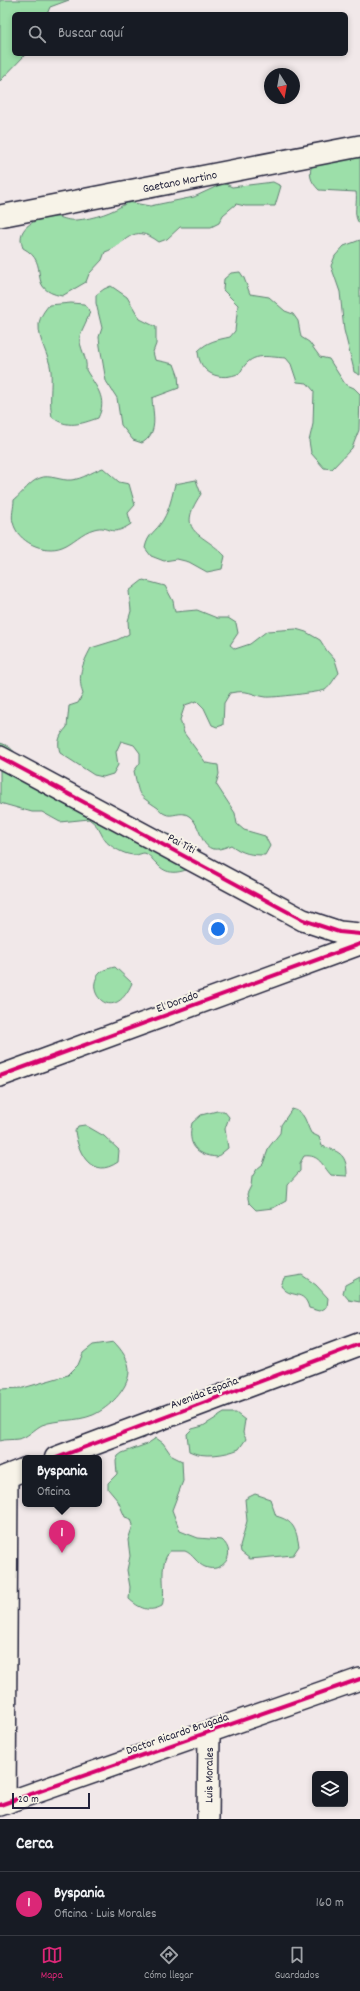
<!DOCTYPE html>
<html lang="es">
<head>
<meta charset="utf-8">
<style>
	body { margin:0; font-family:Dekko,sans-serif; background:#20242c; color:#f1f3f6 }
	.controls { position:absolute; right:12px; bottom:12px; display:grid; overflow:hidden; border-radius:6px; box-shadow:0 2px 6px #0003 }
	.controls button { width:36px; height:36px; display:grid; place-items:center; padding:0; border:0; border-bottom:1px solid #363941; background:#171b24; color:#f1f3f6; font:20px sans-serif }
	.compass { position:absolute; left:264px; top:68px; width:36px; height:36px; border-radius:50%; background:#171b24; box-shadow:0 2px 6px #0003; rotate:169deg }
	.scale { position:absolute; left:12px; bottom:10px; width:78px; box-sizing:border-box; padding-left:4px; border:2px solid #22223b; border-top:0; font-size:11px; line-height:14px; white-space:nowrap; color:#22223b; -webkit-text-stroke:3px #f7f3e8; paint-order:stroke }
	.you { position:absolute; left:218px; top:929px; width:14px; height:14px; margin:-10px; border:3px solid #fff; border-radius:50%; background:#1a73e8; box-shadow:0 0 0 6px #1a73e833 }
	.badge { display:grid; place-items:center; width:26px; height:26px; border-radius:50%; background:#db2777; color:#fff; font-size:13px; font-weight:700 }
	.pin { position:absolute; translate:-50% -33px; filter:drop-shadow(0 1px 2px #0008) }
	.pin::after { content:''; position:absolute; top:21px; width:14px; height:12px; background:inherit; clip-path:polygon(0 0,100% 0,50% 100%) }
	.popup { position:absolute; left:22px; top:1455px; width:80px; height:52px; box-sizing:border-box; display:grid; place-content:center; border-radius:6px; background:#171b24; filter:drop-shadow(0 1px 3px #0005); font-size:13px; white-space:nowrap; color:#9ea1a6 }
	.popup b { font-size:15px; color:#f1f3f6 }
	.popup::after { content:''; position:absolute; left:50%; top:100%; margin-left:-8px; border:8px solid transparent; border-top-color:#171b24 }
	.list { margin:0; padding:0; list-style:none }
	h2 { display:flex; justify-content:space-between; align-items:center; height:52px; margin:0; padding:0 16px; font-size:17px }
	h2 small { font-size:13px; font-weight:400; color:#9ea1a6 }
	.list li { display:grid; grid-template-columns:26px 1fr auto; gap:12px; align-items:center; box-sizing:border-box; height:64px; padding:0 16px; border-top:1px solid #363941 }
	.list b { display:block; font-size:15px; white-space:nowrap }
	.list p { margin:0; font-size:13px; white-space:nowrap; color:#9ea1a6 }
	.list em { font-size:13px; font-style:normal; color:#9ea1a6 }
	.icon { flex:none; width:22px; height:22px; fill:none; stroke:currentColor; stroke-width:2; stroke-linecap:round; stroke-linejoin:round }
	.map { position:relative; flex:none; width:360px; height:1819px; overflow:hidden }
	.search { position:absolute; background:#171b24; box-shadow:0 2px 6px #0003; left:12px; right:12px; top:12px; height:44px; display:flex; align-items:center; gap:10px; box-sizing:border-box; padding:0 14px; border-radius:6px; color:#9ea1a6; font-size:15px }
	.sheet { height:116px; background:#171b24 }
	nav { display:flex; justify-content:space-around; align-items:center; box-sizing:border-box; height:56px; border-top:1px solid #363941; background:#171b24; font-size:11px; color:#9ea1a6 }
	nav a { display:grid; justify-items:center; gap:2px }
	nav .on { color:#db2777 }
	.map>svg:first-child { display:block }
	.green { fill:#9cdfa9; stroke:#5f8072 }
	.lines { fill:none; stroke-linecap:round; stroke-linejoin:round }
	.street-casing { stroke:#22223b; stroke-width:24 }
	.primary-casing { stroke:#22223b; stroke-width:25 }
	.street { stroke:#f7f3e8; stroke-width:21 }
	.primary { stroke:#f7f3e8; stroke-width:22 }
	.cycleway-casing { stroke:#f7f3e8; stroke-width:6 }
	.cycleway { stroke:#d6006c; stroke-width:4 }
	.labels { text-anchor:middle; stroke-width:4; stroke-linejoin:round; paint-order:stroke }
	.street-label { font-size:12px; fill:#22223b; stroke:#f7f3e8 }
</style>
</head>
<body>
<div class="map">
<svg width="360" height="1819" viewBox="0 0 360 1819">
	<rect width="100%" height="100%" fill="#f1e8e9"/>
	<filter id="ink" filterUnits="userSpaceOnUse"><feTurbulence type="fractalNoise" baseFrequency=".025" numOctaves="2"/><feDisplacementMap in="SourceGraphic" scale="8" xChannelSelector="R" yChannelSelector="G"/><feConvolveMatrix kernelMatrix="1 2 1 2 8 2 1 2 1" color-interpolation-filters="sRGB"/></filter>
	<g filter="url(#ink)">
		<path class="green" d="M0,0H69L50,7L47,14H14V54H26L0,81Z
			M360,150V224C352,217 358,201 356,192L319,190C310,181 308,174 313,162Z
			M273,182L281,186L275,206H245L236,204L223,215L219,223L211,227H180L167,239L159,242C131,221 127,245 105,252L102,260L89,274L86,282L62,296C24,289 53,264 23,248C22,245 21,242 21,239C21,223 45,215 58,217C64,218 68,221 76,220C93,219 114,212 128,202L150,206L194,197L224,183L232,187Z
			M360,240V375L354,372L353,366L344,330L340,292L331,266L335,256L344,246Z
			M240,272L244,278L250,294L269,297L285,311L293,314L298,321L301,337L309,342L320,357L329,359L345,384L354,388L360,394L359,430L352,448L332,469L324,468L311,453L309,441L313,424L314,391L307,383L297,382L291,364L286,358C265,357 251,351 240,373C220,382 199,374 198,351C208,341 217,340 230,337L235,331L238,305L223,290L224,279L231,273Z
			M111,286L127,297L140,319L156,327V344L153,352L155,360L174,364L178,375L179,388L152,398C153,415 159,433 142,443L133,440L121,425L117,398L106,381L100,346L99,337L102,328L96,303V295L104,289Z
			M71,303L84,304L90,311C88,320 82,328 80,336C78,347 88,357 86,370C96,387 108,398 98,418C81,424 67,429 52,417C49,402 52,387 51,371C49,354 38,341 39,324C40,316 45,310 49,305Z
			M103,468L119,482L129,484L135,505L128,513L131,524C109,539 111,524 94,529C82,532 73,543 62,547C44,554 17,542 13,522C11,516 14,507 14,500C23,493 30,481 40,478C49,474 61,481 71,480C83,479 91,472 103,468Z
			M196,480L201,494C174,534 203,532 225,556L222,569L207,572L189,562L177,559L164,561L151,556L145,548C148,533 156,532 163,520C170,508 172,496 175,484Z
			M143,580L165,586L173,601L175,612L197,610L217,618H228L236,623L238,633L230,645L235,649L250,644L267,631L296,629L306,632L320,640L327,651L335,660L339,673C335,677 330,687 325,690C321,692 272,698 266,697C251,695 249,689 230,693L224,703L223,725L217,727L212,725L204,708L197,701L185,705L180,720L184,733L206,763L218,765L219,774L216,784L235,813L237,824L244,830L265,836L270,846L265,855C251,855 243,854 231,845C197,861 205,827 189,816C181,810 172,818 165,814C162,813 160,810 158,808C136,793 140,798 134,771L140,763V753L134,745L121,741L116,752L118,765L113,774L103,777L94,775L60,753C57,741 59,736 67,727L69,706L78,703L83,694C77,676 82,665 91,648L117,640L129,634L128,621L131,611L129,591Z
			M0,743C17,747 20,763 27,777L171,835L192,868C178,873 167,876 156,863C152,860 150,854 144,853C142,853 138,855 135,855C126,855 117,850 110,845C100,838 103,829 89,819L60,822L42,812H32L0,803Z
			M115,967L132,983C113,1027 81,990 101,972C104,969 111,968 115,967Z
			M292,1109C306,1112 305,1122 311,1133L319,1137L322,1146C341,1152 347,1155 347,1176L331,1175C322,1165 319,1154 304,1156L300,1163V1171L287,1185L286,1201L273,1208L256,1210L249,1203L247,1194L251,1186L252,1177L257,1169L263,1164L269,1147L280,1133L281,1125Z
			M217,1111H224L229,1117L225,1129L228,1148L217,1157C196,1155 187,1145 192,1123L201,1115Z
			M85,1125L104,1136L119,1150L118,1162C92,1180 78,1154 75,1131L78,1126Z
			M302,1275L316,1285L328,1298L327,1307L320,1311L309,1308C304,1288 291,1300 281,1286L284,1278Z
			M360,1277V1302L349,1300L343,1293L345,1285Z
			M114,1342C121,1349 130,1361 129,1372C128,1389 109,1408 93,1415C76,1422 57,1419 42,1425C34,1429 27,1438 18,1439C12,1440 6,1439 0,1441V1389L23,1388L68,1375L78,1365L83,1353L93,1345Z
			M224,1413H236L245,1420L243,1433L246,1439L239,1449C226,1455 202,1458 189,1451L187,1434L192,1429L203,1426Z
			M156,1438L163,1443L172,1456L182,1461L183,1481L172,1510L180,1531L198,1538L222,1540C238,1554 222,1574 205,1567C197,1564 193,1554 185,1551H170C157,1566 167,1590 162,1606C149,1613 139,1608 129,1599L130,1587L127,1570L130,1556L128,1540L133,1525L131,1519L125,1517L118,1501L108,1489V1483L117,1474L116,1461L118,1456L122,1453L147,1444Z
			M255,1494L270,1499L276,1516C294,1521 296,1529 299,1546L293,1555L250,1559L241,1552L240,1546L247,1521L245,1499Z"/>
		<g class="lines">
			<g class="street-casing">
				<g id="street">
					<path id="s1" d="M0,216L360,146"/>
					<path d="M0,757L303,920L339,932L360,934"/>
					<path d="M0,1076L360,944"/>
					<path d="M5,1803L7,1476"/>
					<path d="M0,1805L360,1679"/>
					<path id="s2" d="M208,1819L209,1732"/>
				</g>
			</g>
			<g class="primary-casing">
				<path id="primary" d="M56,1458L360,1344
					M0,1479L25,1469"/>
			</g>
			<use href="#street" class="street"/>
			<use href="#primary" class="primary"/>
			<g class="cycleway-casing">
				<path id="cycleway" d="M0,757L303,920L339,932L360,934
					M0,1076L360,944
					M56,1458L360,1344
					M0,1805L360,1679"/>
			</g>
			<use href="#cycleway" class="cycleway"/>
		</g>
	</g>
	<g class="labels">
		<g class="street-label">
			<text dy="4" stroke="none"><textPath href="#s1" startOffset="183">Gaetano Martino</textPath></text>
			<text transform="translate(182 843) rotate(28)" y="4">Pai Titi</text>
			<text transform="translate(177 1001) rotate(-20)" y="4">El Dorado</text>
			<text transform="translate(204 1392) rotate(-21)" y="4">Avenida España</text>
			<text transform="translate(177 1733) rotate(-19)" y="4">Doctor Ricardo Brugada</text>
			<text dy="4" stroke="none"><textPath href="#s2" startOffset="44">Luis Morales</textPath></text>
		</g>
	</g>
</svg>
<div class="controls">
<button><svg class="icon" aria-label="layers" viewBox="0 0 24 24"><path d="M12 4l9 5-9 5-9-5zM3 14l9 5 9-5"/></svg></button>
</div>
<svg class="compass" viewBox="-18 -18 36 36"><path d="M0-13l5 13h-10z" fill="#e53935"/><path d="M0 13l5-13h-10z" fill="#9ea1a6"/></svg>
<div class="scale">20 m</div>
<div class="you"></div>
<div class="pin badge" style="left:62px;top:1553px">1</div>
<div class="popup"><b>Byspania</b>Oficina</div>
<div class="search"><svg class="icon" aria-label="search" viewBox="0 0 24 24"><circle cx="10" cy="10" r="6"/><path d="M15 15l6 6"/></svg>Buscar aquí</div>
</div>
<section class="sheet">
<h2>Cerca<small></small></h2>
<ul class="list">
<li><span class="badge">1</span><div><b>Byspania</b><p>Oficina · Luis Morales</p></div><em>160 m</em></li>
</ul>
</section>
<nav>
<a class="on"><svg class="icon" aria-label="map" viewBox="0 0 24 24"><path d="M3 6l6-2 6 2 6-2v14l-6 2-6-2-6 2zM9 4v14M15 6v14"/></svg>Mapa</a>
<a><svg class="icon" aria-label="directions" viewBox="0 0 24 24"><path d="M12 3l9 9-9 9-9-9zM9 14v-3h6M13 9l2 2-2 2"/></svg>Cómo llegar</a>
<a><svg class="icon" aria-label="saved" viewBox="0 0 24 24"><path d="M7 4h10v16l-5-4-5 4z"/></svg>Guardados</a>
</nav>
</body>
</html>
